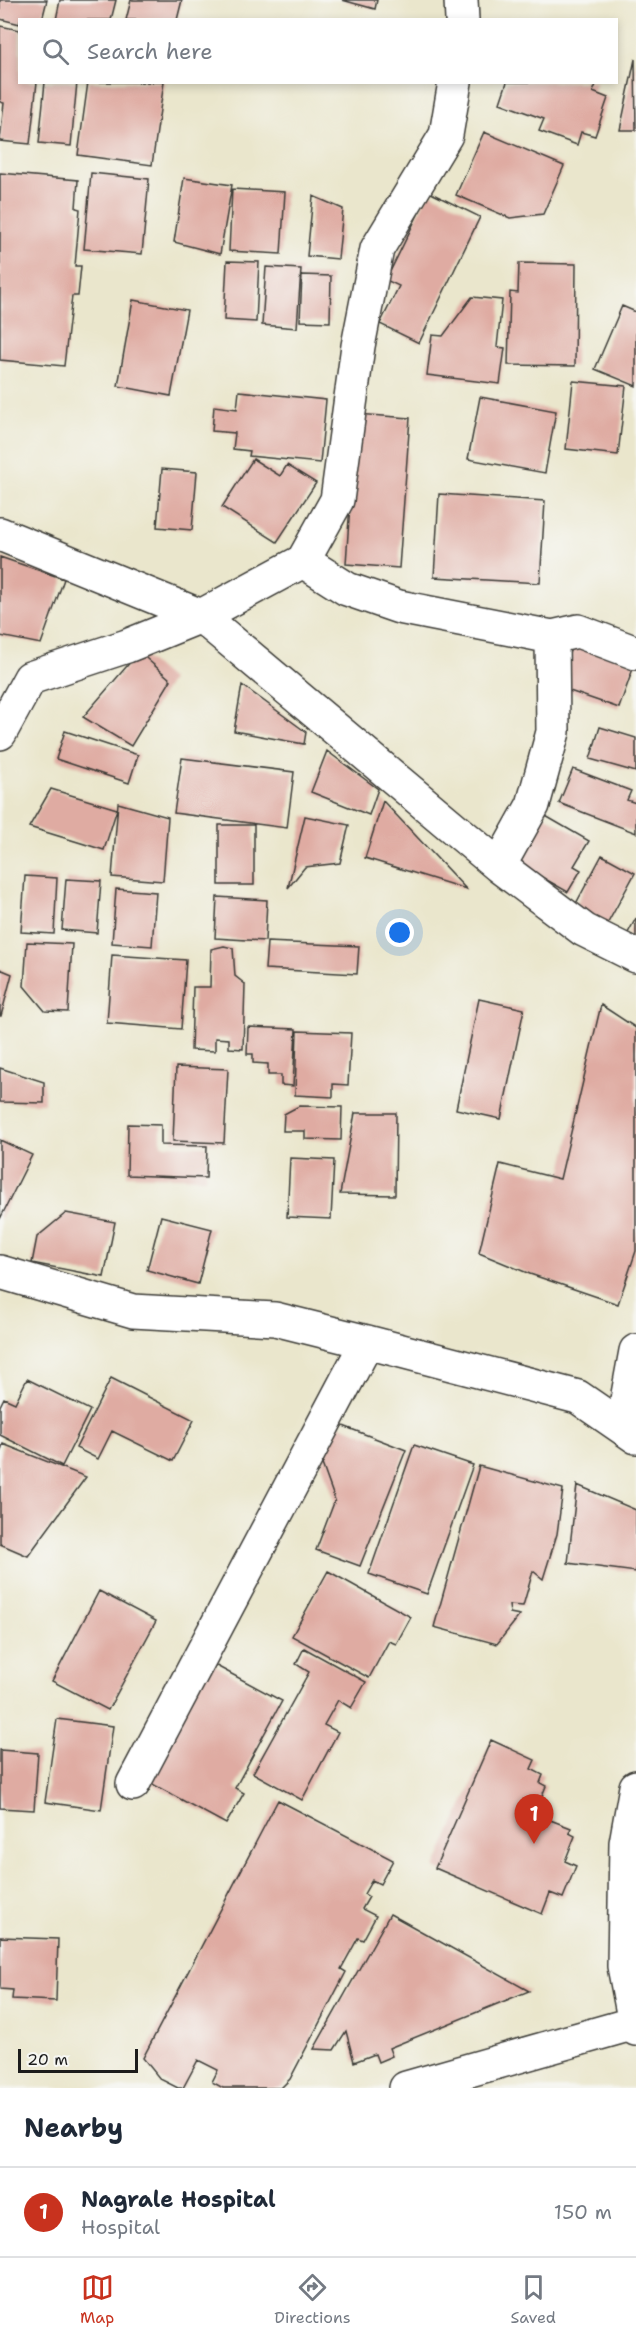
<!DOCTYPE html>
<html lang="en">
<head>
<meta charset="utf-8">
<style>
	body { margin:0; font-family:"Shantell Sans",sans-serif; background:#f2f2f3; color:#1f2937 }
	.scale { position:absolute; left:18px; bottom:15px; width:120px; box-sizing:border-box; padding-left:6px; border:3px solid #1c1c1c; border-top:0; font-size:16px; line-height:21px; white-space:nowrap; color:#1c1c1c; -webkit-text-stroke:4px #f6f6f2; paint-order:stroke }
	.you { position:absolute; left:400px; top:933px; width:21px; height:21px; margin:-15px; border:4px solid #fff; border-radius:50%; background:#1a73e8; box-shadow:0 0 0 9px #1a73e833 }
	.badge { display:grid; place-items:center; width:39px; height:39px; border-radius:50%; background:#c8321e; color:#fff; font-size:20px; font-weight:700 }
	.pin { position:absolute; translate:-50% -50px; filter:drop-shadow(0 2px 3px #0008) }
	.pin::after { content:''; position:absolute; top:32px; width:21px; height:18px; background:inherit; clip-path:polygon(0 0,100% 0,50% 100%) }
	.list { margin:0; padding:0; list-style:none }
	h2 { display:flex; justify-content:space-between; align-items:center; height:78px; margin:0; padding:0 24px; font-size:26px }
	h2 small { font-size:20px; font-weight:400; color:#747a83 }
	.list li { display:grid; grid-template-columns:39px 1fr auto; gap:18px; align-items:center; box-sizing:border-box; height:90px; padding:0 24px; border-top:2px solid #e0e1e3 }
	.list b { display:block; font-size:22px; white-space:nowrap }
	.list p { margin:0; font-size:20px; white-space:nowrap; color:#747a83 }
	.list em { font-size:20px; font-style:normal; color:#747a83 }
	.icon { flex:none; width:33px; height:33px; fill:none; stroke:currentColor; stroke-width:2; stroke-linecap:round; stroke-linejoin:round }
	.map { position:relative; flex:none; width:636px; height:2088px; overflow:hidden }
	.search { position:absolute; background:#fff; box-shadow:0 3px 9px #0003; left:18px; right:18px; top:18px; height:66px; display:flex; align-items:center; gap:15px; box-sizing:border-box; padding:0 21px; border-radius:0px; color:#747a83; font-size:22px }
	.sheet { height:168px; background:#fff }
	nav { display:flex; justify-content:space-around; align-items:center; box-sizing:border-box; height:84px; border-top:2px solid #e0e1e3; background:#fff; font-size:16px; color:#747a83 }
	nav a { display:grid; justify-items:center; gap:3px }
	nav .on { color:#c8321e }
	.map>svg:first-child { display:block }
	.building { fill:#dfaba2 }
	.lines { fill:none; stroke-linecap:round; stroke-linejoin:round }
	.minor-casing { stroke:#3b3a36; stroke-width:36 }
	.minor { stroke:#fff; stroke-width:33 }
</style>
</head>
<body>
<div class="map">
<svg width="636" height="2088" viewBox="0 0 636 2088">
	<rect width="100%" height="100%" fill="#f6f6f2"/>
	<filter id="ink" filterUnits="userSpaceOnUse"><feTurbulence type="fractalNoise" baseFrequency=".0167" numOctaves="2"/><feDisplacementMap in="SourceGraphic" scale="12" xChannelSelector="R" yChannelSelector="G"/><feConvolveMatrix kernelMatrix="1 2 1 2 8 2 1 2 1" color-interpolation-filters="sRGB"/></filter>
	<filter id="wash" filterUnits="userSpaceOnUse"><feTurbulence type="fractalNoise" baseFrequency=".008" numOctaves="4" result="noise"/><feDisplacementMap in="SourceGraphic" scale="24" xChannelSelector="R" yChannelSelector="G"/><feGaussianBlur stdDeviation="1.35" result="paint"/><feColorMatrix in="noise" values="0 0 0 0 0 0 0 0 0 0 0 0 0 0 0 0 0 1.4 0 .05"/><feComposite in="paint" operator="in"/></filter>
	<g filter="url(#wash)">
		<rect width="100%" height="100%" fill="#eae6cc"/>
		<g id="blocks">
			<path class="building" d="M0,0H47L42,20H20V24L0,19Z
				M60,0H116L111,20H56Z
				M131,0H182L177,20H126Z
				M342,0H377L375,9Z
				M0,26L20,30V82H37L30,144L0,141L4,103L0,102Z
				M635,59L636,130H620Z
				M45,82H77L71,146L39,143Z
				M88,82H164L152,165L78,155Z
				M507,82H597L593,92L608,98L595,136L581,132L577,145L539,131L544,119L500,103Z
				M484,132L564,166L543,214L510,218L456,195Z
				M0,173L78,180L76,208L80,209L75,266H81L78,296H72L64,366L0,360Z
				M91,173L149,179L142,254L84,249Z
				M184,178L232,185L220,254L174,242Z
				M232,189L285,192L281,254L229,251Z
				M429,192L480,217L419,343L380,324L399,286L386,280Z
				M313,196L343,209L338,259L307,256Z
				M227,261L259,262L256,322L224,320Z
				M519,263L576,264L575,366L508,365L510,292L518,293Z
				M266,267L301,269L297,328L262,325Z
				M302,275L331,276L330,322L300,321Z
				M472,297L502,300L497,347L505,348L500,384L427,375L432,335L443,336Z
				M133,300L187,310L171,396L118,386Z
				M622,306L636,312V386L595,369Z
				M573,381L626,386L618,455L566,449Z
				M239,391L326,400L320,463L249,456L250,451L233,449L235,433L212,431L214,406L237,409Z
				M480,397L556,411L545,473L468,459Z
				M356,414L410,418L399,568L346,564Z
				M253,459L280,476L287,465L316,483L277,542L222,507Z
				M162,469L197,472L192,530L157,527Z
				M439,494L545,501L540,583L434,577Z
				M0,557L64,579L41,644L0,636Z
				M573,642L635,663L619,708L558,687Z
				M139,652L171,680L131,746L83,717Z
				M242,685L306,732L304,744L234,731Z
				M600,727L636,738V772L590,759Z
				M65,731L138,755L129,783L56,759Z
				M327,751L378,789L369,815L311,792Z
				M182,758L294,772L287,828L174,813Z
				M573,769L631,791L627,800L636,803V833L559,803Z
				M51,789L117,809L104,850L29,827Z
				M383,801L466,889L365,858Z
				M118,803L168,817L163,881L112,877Z
				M537,811L589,841L574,866L581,870L568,892L510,859Z
				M305,816L349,825L340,863L305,867L288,888Z
				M219,825H254V885H219Z
				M602,855L635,873L604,930L571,913Z
				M25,876L57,878L54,934L21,932Z
				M66,879L101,881L97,933L62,930Z
				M116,889L156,892L152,946L112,943Z
				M217,897L267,900L265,941L215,938Z
				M636,918V938L628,933Z
				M27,942L72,944L68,1012L45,1011L24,986Z
				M267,942L359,946L357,974L265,969Z
				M224,946L233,948L235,976L245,984L243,1049L229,1048V1039L215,1038V1051L191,1050L193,987H210L211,949Z
				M112,955L186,960L181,1029L107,1023Z
				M0,969L12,974L1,1016H0Z
				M479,999L524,1009L501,1119L456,1109Z
				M601,1005L636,1028V1251L618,1304L530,1274L479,1253L500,1164L560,1179Z
				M248,1027L296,1029L293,1086L281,1085V1075H268V1064L253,1063V1054H247Z
				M297,1031L351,1033L348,1085L333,1084V1097L295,1095Z
				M176,1067L228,1069L224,1143L173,1141Z
				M0,1068L44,1082V1103L0,1102Z
				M299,1106L342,1107L341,1140L305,1139V1131H283L284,1114Z
				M355,1113H396L395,1195L340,1194Z
				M128,1124L161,1125V1145L207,1146L206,1178L127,1175Z
				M0,1140L32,1155L0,1219Z
				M290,1158L334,1160L331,1219L287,1217Z
				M66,1213L115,1222L104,1277L32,1263L37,1237Z
				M161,1216L212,1229L198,1284L147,1270Z
				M111,1378L194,1420L173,1461L112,1431L98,1459L76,1448Z
				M27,1379L90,1410L62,1466L0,1435V1406L4,1398L15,1403Z
				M338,1424L406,1450L360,1566L316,1550L335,1500L322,1464Z
				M3,1444L86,1477L28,1556L0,1544V1453Z
				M414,1445L473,1465L427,1594L369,1574Z
				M479,1466L563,1489L557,1534L543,1579L533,1571L523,1606L509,1605L510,1613L520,1615L497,1644L434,1627Z
				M577,1485L636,1510V1572L568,1563Z
				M328,1571L411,1617L396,1644L389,1641L369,1678L292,1636Z
				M99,1591L156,1621L108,1710L52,1681Z
				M304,1648L366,1682L351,1708L338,1700L324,1725L338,1732L302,1800L253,1773L309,1672L296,1664Z
				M209,1662L282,1701L235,1788L244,1793L226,1824L145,1780Z
				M57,1719L113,1726L101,1810L45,1802Z
				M491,1740L535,1760L531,1769L543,1775L540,1783L546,1786L540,1801L545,1803L540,1816L571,1828L569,1833L575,1836L565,1861L576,1866L563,1898L550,1893L542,1914L435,1868Z
				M0,1750L38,1753L34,1810L0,1808Z
				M278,1800L393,1860L380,1884L372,1880L364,1894L369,1897L362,1909L376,1916L363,1940L358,1938L341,1969L346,1972L290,2079L281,2088H223L212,2082L218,2070L198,2060L183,2088H178L160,2079L143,2058Z
				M390,1914L529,1991L389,2048L392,2056L378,2062L375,2054L354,2062L346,2031L334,2050L314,2049Z
				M0,1937L58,1939L56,2001L12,1999L13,1990L0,1989Z"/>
		</g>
	</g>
	<g filter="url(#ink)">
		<use href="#blocks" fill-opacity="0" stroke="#3b3a36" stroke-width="1.5"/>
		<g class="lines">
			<g class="minor-casing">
				<path id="minor" d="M461,0L462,20
					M0,534L201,616L499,866L584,930L636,956
					M303,561L347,589L399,607L552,637L578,631L636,653
					M0,733L30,678L127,646L201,616L303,561L337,500L358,346L377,249L446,135L455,82
					M499,866L533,805L553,732L552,637
					M0,1272L133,1311L275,1319L367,1342L578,1397L636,1437
					M622,1427L636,1351
					M133,1784L367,1342
					M636,1787L626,1843L624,1966L636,2029
					M406,2088L635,2023"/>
			</g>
			<use href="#minor" class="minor"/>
		</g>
	</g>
</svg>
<div class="scale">20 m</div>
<div class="you"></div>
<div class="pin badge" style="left:534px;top:1844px">1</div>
<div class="search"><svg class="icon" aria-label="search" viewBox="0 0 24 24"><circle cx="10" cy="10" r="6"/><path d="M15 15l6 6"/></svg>Search here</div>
</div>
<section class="sheet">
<h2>Nearby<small></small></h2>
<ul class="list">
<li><span class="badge">1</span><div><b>Nagrale Hospital</b><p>Hospital</p></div><em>150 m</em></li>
</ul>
</section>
<nav>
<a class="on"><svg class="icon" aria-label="map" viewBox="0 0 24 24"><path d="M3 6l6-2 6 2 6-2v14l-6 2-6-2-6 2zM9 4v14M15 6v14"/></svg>Map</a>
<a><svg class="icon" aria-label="directions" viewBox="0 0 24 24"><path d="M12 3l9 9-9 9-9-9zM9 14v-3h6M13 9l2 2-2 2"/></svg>Directions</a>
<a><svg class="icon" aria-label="saved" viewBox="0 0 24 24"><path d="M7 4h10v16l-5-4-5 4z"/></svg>Saved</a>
</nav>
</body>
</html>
